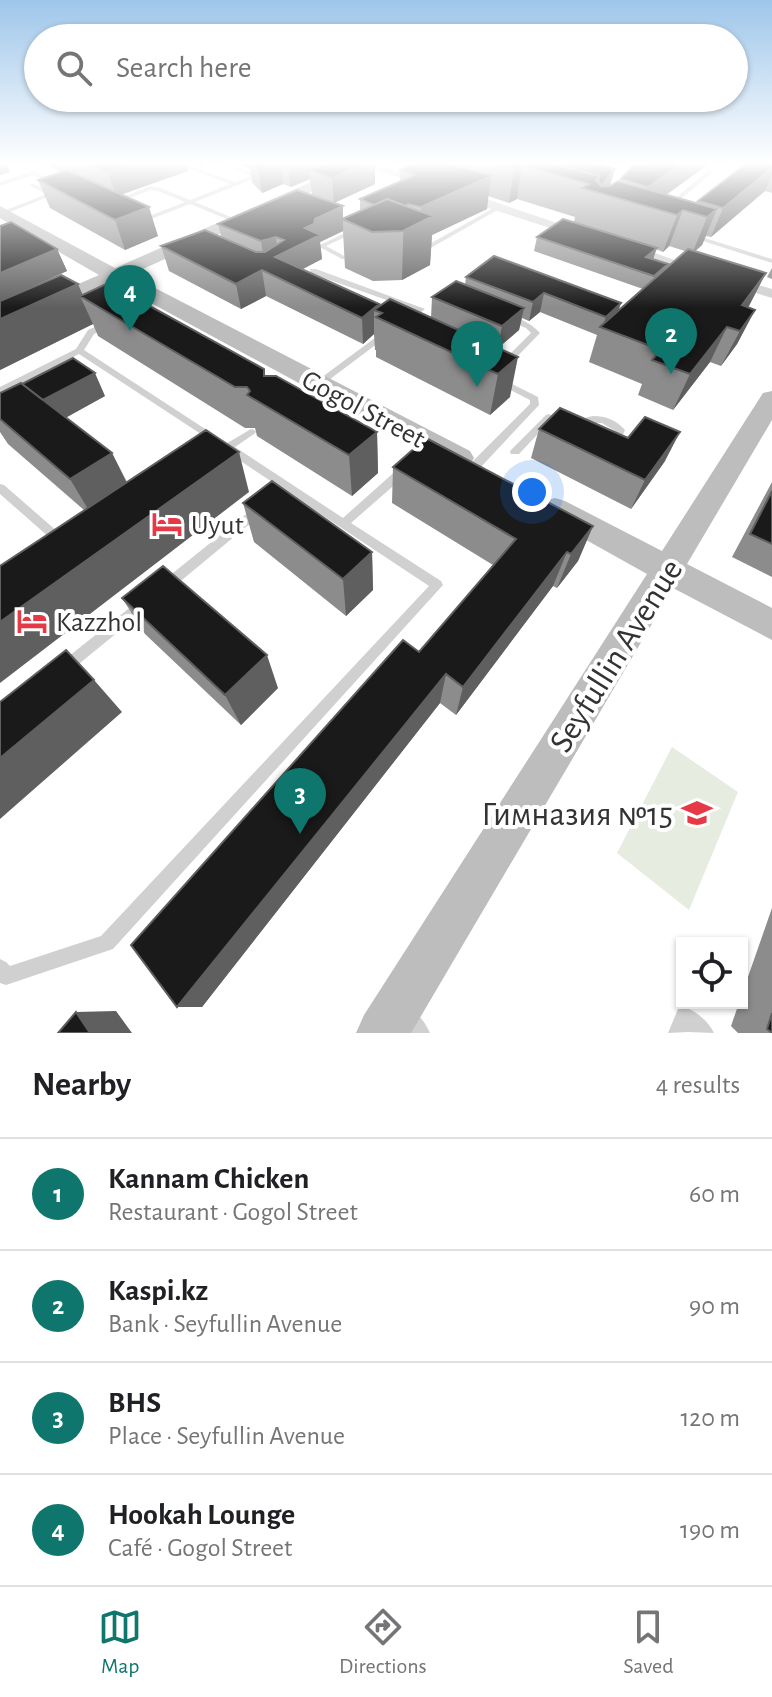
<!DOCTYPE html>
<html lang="en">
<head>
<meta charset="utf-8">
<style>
	body { margin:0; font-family:"Alegreya Sans",sans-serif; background:#f6f6f6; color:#202124 }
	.controls { position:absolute; right:24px; bottom:24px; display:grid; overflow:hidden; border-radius:0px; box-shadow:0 2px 6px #0004 }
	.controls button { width:72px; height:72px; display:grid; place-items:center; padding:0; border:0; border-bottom:2px solid #e0e0e0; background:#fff; color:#202124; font:40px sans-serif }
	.you { position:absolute; left:532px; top:492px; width:28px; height:28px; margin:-20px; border:6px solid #fff; border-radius:50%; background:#1a73e8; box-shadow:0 0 0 12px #1a73e833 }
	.badge { display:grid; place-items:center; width:52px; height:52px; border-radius:50%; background:#0f766e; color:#fff; font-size:26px; font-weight:700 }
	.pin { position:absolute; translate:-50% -66px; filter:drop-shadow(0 2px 4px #0008) }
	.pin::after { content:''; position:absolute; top:42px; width:28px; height:24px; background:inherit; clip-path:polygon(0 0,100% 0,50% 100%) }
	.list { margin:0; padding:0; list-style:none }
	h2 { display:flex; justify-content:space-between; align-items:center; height:104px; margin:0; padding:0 32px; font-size:34px }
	h2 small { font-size:26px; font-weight:400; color:#757577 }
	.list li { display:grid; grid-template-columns:52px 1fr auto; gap:24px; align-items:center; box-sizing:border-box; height:112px; padding:0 32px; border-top:2px solid #e0e0e0 }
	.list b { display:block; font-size:30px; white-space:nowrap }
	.list p { margin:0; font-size:26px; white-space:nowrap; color:#757577 }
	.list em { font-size:26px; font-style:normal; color:#757577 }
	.icon { flex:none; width:44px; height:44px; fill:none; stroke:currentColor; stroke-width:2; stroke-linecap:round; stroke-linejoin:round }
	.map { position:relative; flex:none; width:772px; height:1033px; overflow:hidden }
	.search { position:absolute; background:#fff; box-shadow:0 2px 6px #0004; left:24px; right:24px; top:24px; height:88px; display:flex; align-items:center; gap:20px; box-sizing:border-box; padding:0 28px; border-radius:44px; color:#757577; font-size:30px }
	.sheet { height:552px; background:#fff }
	nav { display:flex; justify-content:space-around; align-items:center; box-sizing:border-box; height:112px; border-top:2px solid #e0e0e0; background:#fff; font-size:22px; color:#757577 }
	nav a { display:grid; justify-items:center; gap:4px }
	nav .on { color:#0f766e }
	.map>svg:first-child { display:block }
	.green { fill:#e6ecdf }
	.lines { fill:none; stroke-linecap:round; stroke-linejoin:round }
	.service { fill:#d0d0d0; fill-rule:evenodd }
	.minor { fill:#d0d0d0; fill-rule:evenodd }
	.secondary { fill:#bdbdbd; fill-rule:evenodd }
	.wall { fill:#8c8c8c; fill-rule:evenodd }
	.shaded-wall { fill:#5f5f5f }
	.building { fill:#1a1a1a; stroke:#5f5f5f; stroke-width:2 }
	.labels { text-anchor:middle; stroke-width:8; stroke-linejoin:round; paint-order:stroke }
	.street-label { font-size:28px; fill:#333; stroke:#fff }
	.poi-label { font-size:28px; fill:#333; stroke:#fff; text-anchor:start }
	.near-street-label { font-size:34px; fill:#333; stroke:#fff }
	.near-poi-label { font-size:34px; fill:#333; stroke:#fff; text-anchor:end }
</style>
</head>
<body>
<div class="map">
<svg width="772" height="1033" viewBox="0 0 772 1033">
	<rect width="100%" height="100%" fill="#fff"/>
	<path class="green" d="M672,747L738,792L689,910L617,853Z"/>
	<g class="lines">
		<path class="service" d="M174,163H183L235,182L251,176L218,163H227L258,175V177L195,202L238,220V222H234L190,204L146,221L136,219V217L144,218L185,202L158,191L151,190L116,203L111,202L150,186L161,188L190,200L230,184Z
			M725,163H735L772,172V176Z
			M709,170L714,171L670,208H666V206Z
			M33,171L59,183L54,184L33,175L0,186V182Z
			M30,184H34L55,194L5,214H1V212L47,194L30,186Z
			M499,205L502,207L501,208L429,249H419L416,247L419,245L426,246Z
			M352,226L357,227L351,234L326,246L346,257V259H342L318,246L347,232Z
			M692,234L772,259V263L690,237L689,236Z
			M310,269H316L425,309L410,321H404V317L415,310L310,273Z
			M504,315C517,316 531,323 540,333L507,367H501V363L531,333L526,328L504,319Z
			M108,321L112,323L111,325L94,334L84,350L216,436L218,438L216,440H210L79,354L0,394V387L76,349L88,330Z
			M383,332H386L390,334L297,404H291V400Z
			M500,378L538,397L539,405L479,469H471L470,466L471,463L530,404V400L497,383L496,381Z
			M549,414L567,423L562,426L550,421L519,454H511L510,452L511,450L546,415Z
			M593,416C606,416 616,420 625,430L621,439L608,443L605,442L603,440L605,438L614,435L615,431L602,423H591L588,426L590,430L588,432H582L578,425C582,419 586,417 593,416Z
			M251,429L254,430L256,432L254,434L235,447L343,518L399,468H407L408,471L407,474L351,523L441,581L443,585L113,949L6,985L0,983V959L6,962L10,966L101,936L429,586L227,452L221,451L220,449L224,445Z
			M0,484L4,485L66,539L68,542L66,545H58L0,494Z
			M259,506L263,507L264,510L263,513L171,589L167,590L163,589L161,585L163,581L255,507Z
			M141,601L145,602L147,606L145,610L69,672L64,674L59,672L57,668L59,664L137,602Z
			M406,1007C417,1011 425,1022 430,1033H408L397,1016L399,1009Z
			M685,1007C696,1011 709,1022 714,1033L688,1032L668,1033L678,1009Z"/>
		<path class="minor" d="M356,163H373L434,184L424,186Z
			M457,192H465L587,233L575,236L457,198Z
			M620,244H630L705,271L698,275L693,274L620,250Z
			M731,277L772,289V298L726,284V278Z"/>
		<path class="secondary" d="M354,163H374L130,275L470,451L474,458L470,465L460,468L450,465L114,283L0,333V318L99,275L0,218V206L115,268Z
			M772,391V420L687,564L772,608V640L673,588L411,1033H356L364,1015L647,574L545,517L540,509L545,501L555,498L565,501L662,551L763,393Z"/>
	</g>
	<path class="wall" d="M42,163H186L188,171L121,195L158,236L125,250L50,208L38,180L62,172Z
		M187,163H210L201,167Z
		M234,163H375V184L334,203L344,219L360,211V199L400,181V170L415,163H599L597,164L615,169L610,185L620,182L621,179L651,163H710L666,195L697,203L698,201L746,164L742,163H772V193L765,191L711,237L706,236L702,245L695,251L748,307L755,310L737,344L721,366L710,362L673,410L638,395L642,384L589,362L597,335L540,312L529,321L522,318L519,330L498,348L510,397L490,415L376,357V350H375L374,334L363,344L266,296L241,309L169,271L161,246L221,236L218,224L312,195L310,179L291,187L283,184L262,193L252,182L250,169ZM488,196L509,203L517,199L575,217L574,222L537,237L534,251L643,289L619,310L466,277L465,285L432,297L431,318L379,306L302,269L322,259L320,242L343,231L345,268L373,281L402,280L430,265L432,235L487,209ZM669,246L685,251L666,268L668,264L653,259L656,249L663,252Z
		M0,226L57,249L67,271L14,295L78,284L82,295L265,376L377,432L378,473L352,496L257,436L255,428H245L98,336L93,324L0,370Z
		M772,268V279L767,277Z
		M22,384L105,396L66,417L112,453L127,482L249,492L84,510L8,444L0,432V393Z
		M539,429L665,461L631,509L531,458Z
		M393,467L593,526L578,561L557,588L553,586L456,715L440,703L202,1007H177L419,652L493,565L392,503Z
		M772,482V577L732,557Z
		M243,503L372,552L373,590L346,616L254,542Z
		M122,598L278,688L241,725L145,634Z
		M772,908V1033H738L731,1026L739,1003H742V994Z"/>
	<path class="shaded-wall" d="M0,163H6L10,172L0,175Z
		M137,163H186L188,171L116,196L108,172Z
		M255,163H281L283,184L262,193L258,169Z
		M332,163L309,170L310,179L291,187L288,164Z
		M366,163H375V184L334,203L332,178Z
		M682,163H710L649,207L642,205L648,187Z
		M522,165L517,199L509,203L514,169Z
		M772,168V175L765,191L711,237L723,208Z
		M615,169L610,185L604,194L602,185Z
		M491,176L487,209L432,235L430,265L402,280L404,208L408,204V213L420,223L421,207Z
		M343,206V231L320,242L322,259L282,280L265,266L261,241L276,237L278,255L315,219Z
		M149,207L158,236L125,250L115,220Z
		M717,209L702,245L692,254L707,217Z
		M683,210L669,246L663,252L677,215Z
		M657,248L652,262L646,257Z
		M57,249L67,271L0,301V273Z
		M262,270L266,296L241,309L236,284Z
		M766,273L749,306L732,329L742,305Z
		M78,284L84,298L80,296L93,324L0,370V319Z
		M544,293L540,312L529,321L533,302Z
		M621,303L615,322L602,328L606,317Z
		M379,304V312L374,310V334L363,344L362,318Z
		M524,308L519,330L498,348L502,326Z
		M755,310L737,344L721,366L740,331Z
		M727,327L710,362L673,410L690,374Z
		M518,357L510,397L490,415L498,374Z
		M95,373L105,396L51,426L38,403Z
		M377,432L378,473L352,496L349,455Z
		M680,432L665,461L631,509L645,480Z
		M239,452L249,492L0,683V622Z
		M112,453L132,494L94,519L70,479Z
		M593,526L578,561L557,588L571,554Z
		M372,552L373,590L346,616L343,579Z
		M567,552L553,586L456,715L463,687Z
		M267,655L278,688L241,725L225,695Z
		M446,674L440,703L202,1007H177Z
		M94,680L122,712L0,819V758Z
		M116,1011L132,1033H90L76,1012Z"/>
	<path class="building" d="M86,163H137L108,172Z
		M252,163H274L258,169Z
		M326,163H366L332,178L309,170Z
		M415,163H448L491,176L421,207L408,204L406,206L387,199L374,205L360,199L415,175L400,170Z
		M495,163H551L599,176L596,180L601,186H610L618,181L717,209L707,217L683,210L677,215L582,188L589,184L522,165L514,169Z
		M551,163H595L615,169L602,185L598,182L599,176Z
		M635,163L647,166L651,163H682L648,187L621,179Z
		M747,163H772V168L723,208L698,201Z
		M67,170L149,207L115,220L38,180Z
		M297,190L343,206L315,219L314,224L305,228L320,235L275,257L379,304L362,318L262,270L236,284L161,246L205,230L256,252H265L284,240L276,237L261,241L218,224Z
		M387,199L433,216L403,231L372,232L342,219Z
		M563,219L657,248L646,257L668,264L654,276L537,237Z
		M11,222L57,249L0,273V226Z
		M688,249L766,273L742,305L755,310L740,331L727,327L690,374L652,360L661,350L600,327Z
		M494,256L621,303L606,317L544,293L533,302L466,277Z
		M61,275L78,284L0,319V301Z
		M456,281L524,308L502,326L432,297Z
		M108,283L264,369V376H276L377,432L349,455L247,395L250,391L247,387H235L80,296Z
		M390,299L518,357L498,374L376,317L382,313L374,310Z
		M73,358L95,373L43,400L22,384Z
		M21,383L112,453L70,479L0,419V393Z
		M560,408L628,438L645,417L680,432L645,480L539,429Z
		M206,430L239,452L0,622V566Z
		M426,438L593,526L571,554L567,552L463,687L446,674L177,1007L131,945L403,640L419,652L516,539L393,467Z
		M272,481L372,552L343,579L243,503Z
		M772,491V544L750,534Z
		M163,566L267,655L225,695L122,598Z
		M66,650L94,680L0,758V702Z
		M76,1012L90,1033H58Z
		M772,1013V1033L767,1029Z"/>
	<linearGradient id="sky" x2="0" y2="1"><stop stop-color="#9ec6ea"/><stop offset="0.53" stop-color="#fff"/><stop offset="1" stop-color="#fff" stop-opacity="0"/></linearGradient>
	<rect width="772" height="308" fill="url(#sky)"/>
	<defs>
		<g id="hotel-bare" transform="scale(2.4)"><path d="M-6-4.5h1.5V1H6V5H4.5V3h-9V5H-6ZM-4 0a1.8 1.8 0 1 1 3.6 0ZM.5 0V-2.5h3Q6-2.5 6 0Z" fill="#e63946" stroke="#fff" stroke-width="2.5" paint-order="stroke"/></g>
		<g id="school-bare" transform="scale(2.4)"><path d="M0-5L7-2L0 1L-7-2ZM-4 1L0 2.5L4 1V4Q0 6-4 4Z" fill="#e63946" stroke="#fff" stroke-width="2.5" paint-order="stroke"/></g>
	</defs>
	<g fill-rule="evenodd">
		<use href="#hotel-bare" x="167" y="524"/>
		<use href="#hotel-bare" x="32" y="621"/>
		<use href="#school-bare" x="697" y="813"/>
	</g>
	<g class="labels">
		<g class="street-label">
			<text transform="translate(364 408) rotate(28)" y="10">Gogol Street</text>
		</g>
		<g class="poi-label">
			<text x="191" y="534">Uyut</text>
			<text x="56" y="631">Kazzhol</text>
		</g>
		<g class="near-street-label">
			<text transform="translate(615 655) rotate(-58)" y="12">Seyfullin Avenue</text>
		</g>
		<g class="near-poi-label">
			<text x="673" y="825">Гимназия №15</text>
		</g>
	</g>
</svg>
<div class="controls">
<button><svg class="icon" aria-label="locate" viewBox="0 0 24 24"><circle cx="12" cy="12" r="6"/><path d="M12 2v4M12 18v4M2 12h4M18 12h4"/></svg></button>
</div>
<div class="you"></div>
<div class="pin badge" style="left:477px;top:387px">1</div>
<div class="pin badge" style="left:671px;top:374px">2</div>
<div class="pin badge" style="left:300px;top:834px">3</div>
<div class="pin badge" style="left:130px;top:331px">4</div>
<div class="search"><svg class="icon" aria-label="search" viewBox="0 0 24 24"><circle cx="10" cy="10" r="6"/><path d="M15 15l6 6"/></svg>Search here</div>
</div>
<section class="sheet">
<h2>Nearby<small>4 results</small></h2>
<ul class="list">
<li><span class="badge">1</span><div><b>Kannam Chicken</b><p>Restaurant · Gogol Street</p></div><em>60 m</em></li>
<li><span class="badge">2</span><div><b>Kaspi.kz</b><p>Bank · Seyfullin Avenue</p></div><em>90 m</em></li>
<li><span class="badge">3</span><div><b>BHS</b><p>Place · Seyfullin Avenue</p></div><em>120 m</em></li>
<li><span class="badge">4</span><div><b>Hookah Lounge</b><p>Café · Gogol Street</p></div><em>190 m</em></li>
</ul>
</section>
<nav>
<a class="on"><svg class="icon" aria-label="map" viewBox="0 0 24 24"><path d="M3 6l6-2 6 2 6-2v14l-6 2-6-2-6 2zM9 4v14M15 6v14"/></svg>Map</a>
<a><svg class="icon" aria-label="directions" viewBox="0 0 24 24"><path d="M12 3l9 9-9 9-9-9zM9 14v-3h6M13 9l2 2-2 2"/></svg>Directions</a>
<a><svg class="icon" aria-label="saved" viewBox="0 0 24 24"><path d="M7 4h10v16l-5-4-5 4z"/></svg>Saved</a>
</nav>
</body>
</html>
